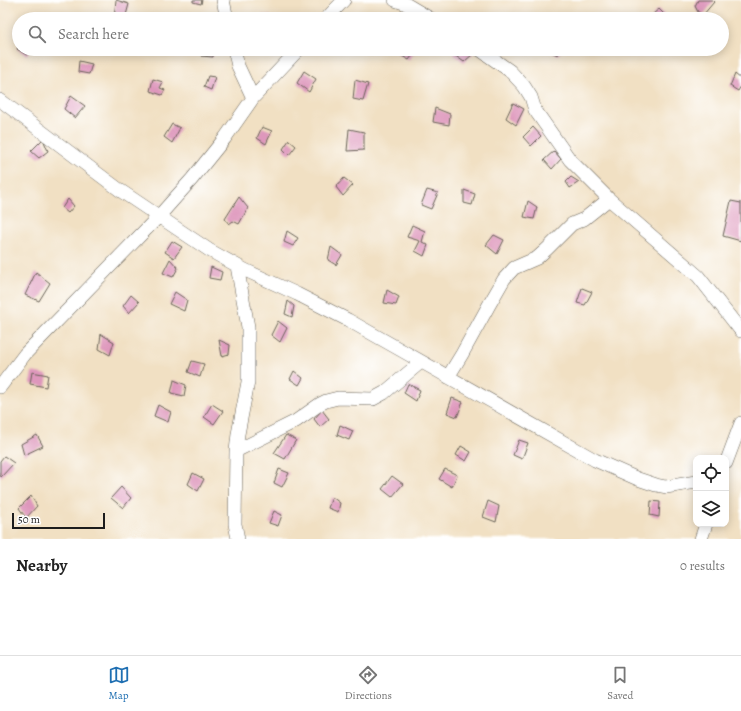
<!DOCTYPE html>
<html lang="en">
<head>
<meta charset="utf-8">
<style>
	body { margin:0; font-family:Alegreya,serif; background:#f6f6f6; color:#222 }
	.controls { position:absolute; right:12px; bottom:12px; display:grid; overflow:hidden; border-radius:8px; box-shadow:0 2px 10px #0003 }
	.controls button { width:36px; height:36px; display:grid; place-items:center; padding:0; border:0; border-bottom:1px solid #e0e0e0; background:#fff; color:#222; font:20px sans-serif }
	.scale { position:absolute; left:12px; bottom:10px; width:93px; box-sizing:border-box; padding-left:4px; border:2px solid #1c1c1c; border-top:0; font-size:11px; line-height:14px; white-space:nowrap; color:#1c1c1c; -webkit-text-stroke:3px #fff; paint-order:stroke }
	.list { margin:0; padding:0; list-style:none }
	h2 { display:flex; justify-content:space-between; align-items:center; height:52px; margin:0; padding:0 16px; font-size:17px }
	h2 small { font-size:13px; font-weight:400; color:#767676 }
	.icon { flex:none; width:22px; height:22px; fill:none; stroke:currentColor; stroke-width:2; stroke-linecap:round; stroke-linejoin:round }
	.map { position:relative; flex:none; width:741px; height:539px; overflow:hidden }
	.search { position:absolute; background:#fff; box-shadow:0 2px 10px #0003; left:12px; right:12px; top:12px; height:44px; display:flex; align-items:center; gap:10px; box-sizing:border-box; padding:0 14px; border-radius:22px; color:#767676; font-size:15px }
	.sheet { height:116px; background:#fff }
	nav { display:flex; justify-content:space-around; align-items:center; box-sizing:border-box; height:56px; border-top:1px solid #e0e0e0; background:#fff; font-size:11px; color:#767676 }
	nav a { display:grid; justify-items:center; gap:2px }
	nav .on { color:#1f6fb2 }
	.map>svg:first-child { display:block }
	.building { fill:#de97bc }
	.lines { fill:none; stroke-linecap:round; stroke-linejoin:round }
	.street-casing { stroke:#676156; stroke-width:14 }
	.street { stroke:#fff; stroke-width:13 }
</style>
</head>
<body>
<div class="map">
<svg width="741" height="539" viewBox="0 0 741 539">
	<rect width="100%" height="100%" fill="#fff"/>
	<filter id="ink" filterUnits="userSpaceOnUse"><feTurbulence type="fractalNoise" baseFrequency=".025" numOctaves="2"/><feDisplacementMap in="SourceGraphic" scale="8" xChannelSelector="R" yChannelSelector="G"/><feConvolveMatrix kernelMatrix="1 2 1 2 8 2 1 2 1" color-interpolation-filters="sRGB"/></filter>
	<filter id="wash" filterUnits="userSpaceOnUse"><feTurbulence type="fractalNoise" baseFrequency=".012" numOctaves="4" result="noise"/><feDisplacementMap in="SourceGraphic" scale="16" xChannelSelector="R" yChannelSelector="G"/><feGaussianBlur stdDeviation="0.9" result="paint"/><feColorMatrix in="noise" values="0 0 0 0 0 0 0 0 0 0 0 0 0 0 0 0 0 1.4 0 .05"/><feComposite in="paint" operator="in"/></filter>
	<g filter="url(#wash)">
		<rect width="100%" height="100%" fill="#f1e0c3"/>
		<g id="blocks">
			<path class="building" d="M116,0L129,4L125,19H114Z
				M193,0H202L201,4L193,2Z
				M698,0H712L714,2L703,15L698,12L695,6Z
				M659,9L666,16L665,19H657L654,17L653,14Z
				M495,14L504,19H492Z
				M255,15H270V19H255Z
				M19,45V49H30L27,55L17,49Z
				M202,49H214L213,57L201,56Z
				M399,49H411L415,52L409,60L397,53Z
				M456,49H466L473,54L464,62L453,54Z
				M549,49H563L558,55L549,51Z
				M79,61L92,64L89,74L78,72Z
				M304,71L316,79L309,92L297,83Z
				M735,74L741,79V86L738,91L730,86Z
				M208,76L215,77L211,90L204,87Z
				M153,79L163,82L160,88L165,90L162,95L150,91Z
				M355,80L368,84L363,101L353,99Z
				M71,96L85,106L75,118L64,109Z
				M513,103L524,109L516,125L506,118Z
				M435,108L450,114L449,125L433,122Z
				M172,124L180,128L172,143L164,137Z
				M262,127L272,131L266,144L257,138Z
				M533,127L541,136L531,146L523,137Z
				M349,129L364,132V150L347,151Z
				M43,139L48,151L39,158L31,151Z
				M289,140L296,146L289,155L283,149Z
				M554,151L561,159L552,169L544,160Z
				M571,177L579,182L570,188L566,182Z
				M344,178L353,185L343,196L336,187Z
				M427,190L438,193L431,209L421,205Z
				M464,190L475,194L472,205L464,203Z
				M239,197L248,208L239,224L233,221L229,224L225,219Z
				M68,199L74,206L68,213L62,208Z
				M528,201L537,207L534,219L524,217Z
				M731,201L741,203V241L723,236Z
				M412,225L425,231L422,242L428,245L424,256L415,251L420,241L407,237Z
				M287,231L298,238L293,246L284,242Z
				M494,235L504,240L497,254L486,245Z
				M172,241L182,247L174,258L165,252Z
				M331,247L342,255L336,265L328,260Z
				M170,259L178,268L173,277L163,273Z
				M211,267L222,272L220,280L209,278Z
				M36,272L50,283L39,301L25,295Z
				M582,288L592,292L585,305L577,303Z
				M387,290L399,297L396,305L384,303Z
				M175,292L187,300L184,311L169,304Z
				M131,295L139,302L129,313L123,306Z
				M288,301L294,306L292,317L285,314Z
				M278,321L287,328L280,342L271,335Z
				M101,334L114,342L110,355L99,349Z
				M219,340L230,345L229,354L222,356Z
				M192,361L204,364L200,377L188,372Z
				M294,371L303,378L299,385L290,379Z
				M32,372L48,375L46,387L30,384Z
				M174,380L186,385L184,396L171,393Z
				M408,384L420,390L416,401L404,393Z
				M452,398L463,402L457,417L447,413Z
				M212,404L223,411L214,424L204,417Z
				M158,405L171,412L168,422L154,416Z
				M322,410L329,419L320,427L314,419Z
				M340,425L353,431L349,440L337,435Z
				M37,435L43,446L24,455L21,444Z
				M286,435L296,440L285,459L274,453Z
				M519,440L528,443L522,459L513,455Z
				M461,446L471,452L466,461L456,455Z
				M4,456L14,463L1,477L0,475V461Z
				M279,469L289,473L282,487L274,483Z
				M445,469L457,475L452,487L439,479Z
				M193,473L204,479L198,491L188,484Z
				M392,476L403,484L392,497L382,489Z
				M121,487L131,498L123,508L111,498Z
				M31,496L37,506L26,518L19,508Z
				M332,497L340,503L338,512L328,508Z
				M488,501L499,506L496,522L483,517Z
				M651,501L660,502L659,517L650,515Z
				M274,511L282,515L278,526L269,523Z"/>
		</g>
	</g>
	<g filter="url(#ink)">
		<use href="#blocks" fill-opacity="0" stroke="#676156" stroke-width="1"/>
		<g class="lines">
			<g class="street-casing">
				<path id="street" d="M223,0L227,19
					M395,0L404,3L431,19
					M326,19L344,0
					M234,49L238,66L253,98
					M479,49L510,71L524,86L531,97L535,110L570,160L609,199L698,276L741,331
					M0,100L121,191L209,250L245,270L297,294L348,320L595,460L638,479L656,485L666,487L696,482
					M237,266L248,327V382L238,434L236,451L235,524L238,539
					M448,377L462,354L489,305L504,279L514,268L537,258L547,249L572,224L584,219L609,199
					M0,387L25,354L159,216L192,179L225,138L253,98L299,49
					M236,451L296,421L320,404L326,401L338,398L373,399L384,393L421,362
					M726,463L741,423
					M701,539L706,524"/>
			</g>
			<use href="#street" class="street"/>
		</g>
	</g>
</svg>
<div class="controls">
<button><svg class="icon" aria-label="locate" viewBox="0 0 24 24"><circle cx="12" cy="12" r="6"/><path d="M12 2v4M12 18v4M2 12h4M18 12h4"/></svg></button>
<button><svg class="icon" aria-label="layers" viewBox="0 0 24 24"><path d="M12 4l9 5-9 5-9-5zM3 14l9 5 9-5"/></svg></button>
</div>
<div class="scale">50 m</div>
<div class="search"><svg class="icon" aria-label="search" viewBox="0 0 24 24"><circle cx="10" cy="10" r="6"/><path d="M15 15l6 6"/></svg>Search here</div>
</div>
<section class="sheet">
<h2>Nearby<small>0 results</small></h2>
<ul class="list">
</ul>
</section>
<nav>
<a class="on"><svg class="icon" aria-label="map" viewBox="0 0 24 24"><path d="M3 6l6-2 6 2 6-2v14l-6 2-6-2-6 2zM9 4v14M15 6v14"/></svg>Map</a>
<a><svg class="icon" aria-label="directions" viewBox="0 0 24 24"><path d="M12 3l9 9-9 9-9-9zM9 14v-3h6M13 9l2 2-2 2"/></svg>Directions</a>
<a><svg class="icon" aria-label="saved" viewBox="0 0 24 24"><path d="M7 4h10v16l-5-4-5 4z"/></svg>Saved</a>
</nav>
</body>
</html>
